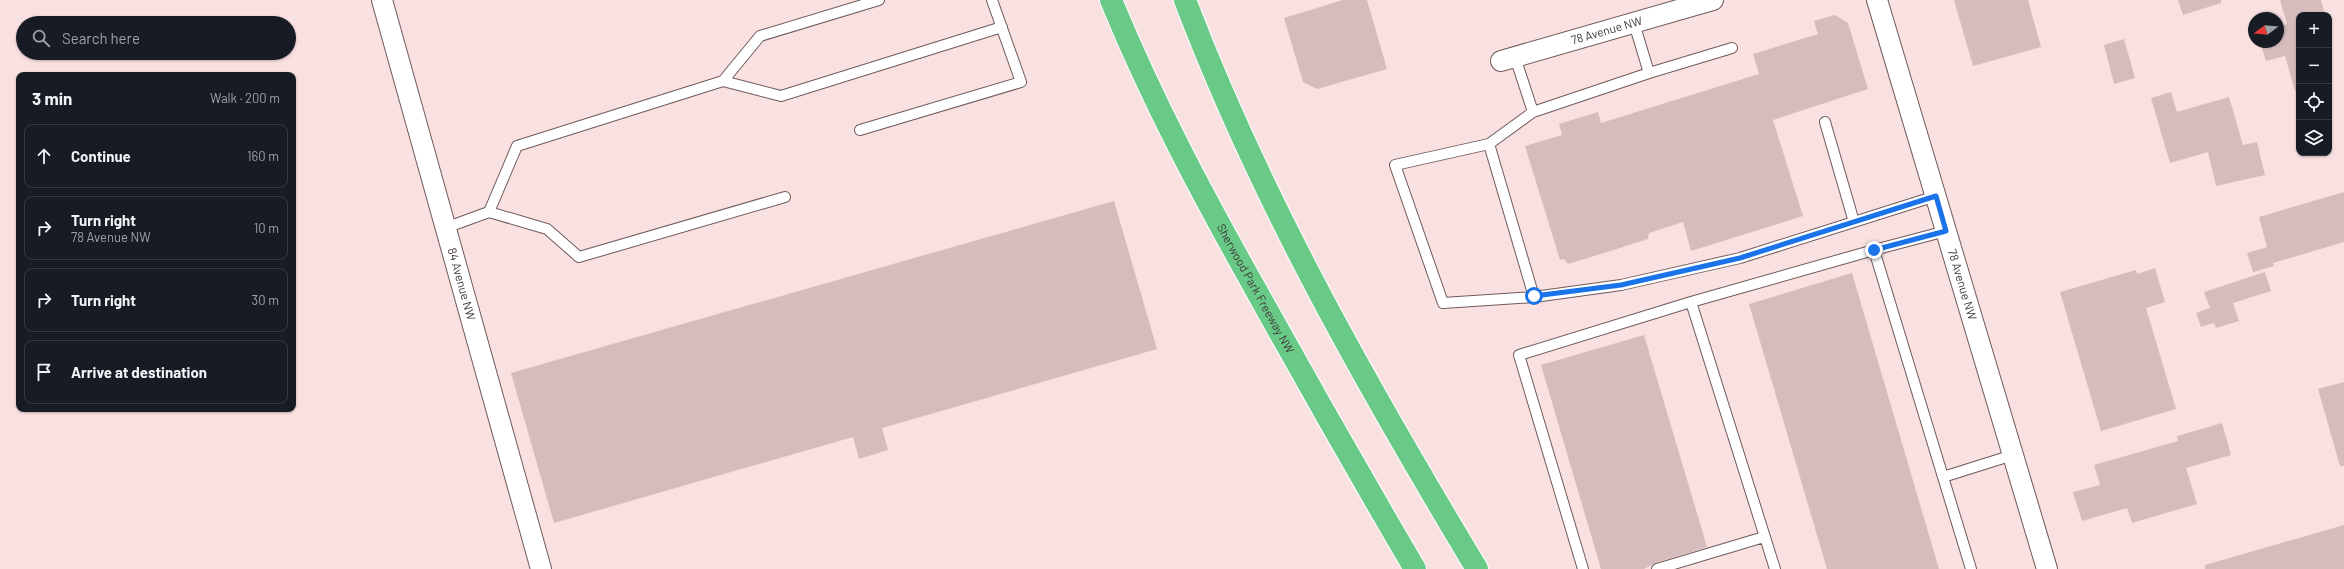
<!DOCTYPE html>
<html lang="en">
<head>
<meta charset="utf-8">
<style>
	body { margin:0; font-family:Barlow,sans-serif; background:#20242c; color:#f1f3f6 }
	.controls { position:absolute; right:12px; top:12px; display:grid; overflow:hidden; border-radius:8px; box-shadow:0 1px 3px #0004 }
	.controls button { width:36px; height:36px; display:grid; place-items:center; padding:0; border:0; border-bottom:1px solid #363941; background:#171b24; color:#f1f3f6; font:20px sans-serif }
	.compass { position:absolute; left:2248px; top:12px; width:36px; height:36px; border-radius:50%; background:#171b24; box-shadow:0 1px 3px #0004; rotate:254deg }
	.stop { position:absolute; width:12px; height:12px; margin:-9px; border:3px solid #1a73e8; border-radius:50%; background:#fff }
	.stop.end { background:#1a73e8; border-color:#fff; box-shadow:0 1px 4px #0008 }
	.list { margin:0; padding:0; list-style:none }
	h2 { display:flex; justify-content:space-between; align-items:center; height:52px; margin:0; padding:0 16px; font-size:17px }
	h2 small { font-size:13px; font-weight:400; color:#9ea1a6 }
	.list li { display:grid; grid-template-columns:26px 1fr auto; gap:12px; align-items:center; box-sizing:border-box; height:64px; margin:0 8px 8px; padding:0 8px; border:1px solid #363941; border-radius:8px }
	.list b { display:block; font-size:15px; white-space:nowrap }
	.list p { margin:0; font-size:13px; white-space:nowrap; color:#9ea1a6 }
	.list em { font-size:13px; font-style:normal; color:#9ea1a6 }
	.icon { flex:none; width:22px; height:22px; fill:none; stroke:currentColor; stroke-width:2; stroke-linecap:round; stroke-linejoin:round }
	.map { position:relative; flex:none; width:2344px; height:569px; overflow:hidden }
	.search { position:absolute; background:#171b24; box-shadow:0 1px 3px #0004; left:16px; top:16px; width:280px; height:44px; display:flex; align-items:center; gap:10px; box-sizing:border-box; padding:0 14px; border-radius:22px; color:#9ea1a6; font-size:15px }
	.panel { position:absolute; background:#171b24; box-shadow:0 1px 3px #0004; left:16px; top:72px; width:280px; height:340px; border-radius:8px }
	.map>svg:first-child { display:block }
	.building { fill:#d5bdbd }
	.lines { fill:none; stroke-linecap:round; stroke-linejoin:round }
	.service-casing { stroke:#6f5a5b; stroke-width:12 }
	.minor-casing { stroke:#6f5a5b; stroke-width:22 }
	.motorway-casing { stroke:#fff; stroke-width:24 }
	.service { stroke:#fff; stroke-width:10 }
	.minor { stroke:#fff; stroke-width:20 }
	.motorway { stroke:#69ca87; stroke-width:22 }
	.route { stroke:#1a73e8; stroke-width:5 }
	.labels { text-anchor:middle; stroke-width:3; stroke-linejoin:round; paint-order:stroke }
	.street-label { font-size:12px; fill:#413838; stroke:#fcf2f2 }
</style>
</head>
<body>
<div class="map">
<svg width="2344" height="569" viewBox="0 0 2344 569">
	<rect width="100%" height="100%" fill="#fae1e1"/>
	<path class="building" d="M1343,0H1367L1387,69L1317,89L1303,82L1284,18Z
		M1954,0H2028L2041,47L1973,66Z
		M2178,0H2221V3L2183,15Z
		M2280,0H2321L2325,15H2299V91H2295L2285,56L2266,61L2260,42H2278V27L2287,24Z
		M1835,15L1848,23L1868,89L1773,120L1803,216L1691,251L1683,222L1649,233L1648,239L1604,253L1568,264L1564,259L1560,260L1525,146L1562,135L1559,124L1598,112L1601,123L1759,74L1753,54L1818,34L1814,21Z
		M2124,39L2135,78L2114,84L2104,45Z
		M2171,92L2177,112L2229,97L2243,145L2257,142L2265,175L2216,186L2208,152L2170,163L2151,98Z
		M2344,192V242L2273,263L2274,266L2253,272L2247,253L2267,247L2259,217Z
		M1114,201L1157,349L882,428L888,450L859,459L853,437L554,523L511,373Z
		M2155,268L2165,302L2146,308L2176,409L2101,431L2060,292L2136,270L2137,274Z
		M2265,272L2271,291L2233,303L2239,321L2216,328L2214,323L2201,327L2196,313L2210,308L2204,292Z
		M1852,273L1939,569H1827L1749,304Z
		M1644,335L1707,547L1655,563L1644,569H1601L1541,365Z
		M2344,382V466H2340L2318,389Z
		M2222,423L2231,455L2186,468L2197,504L2132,523L2127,508L2082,521L2073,492L2100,485L2094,465L2178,441L2177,436Z
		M2344,525V569H2205V565Z"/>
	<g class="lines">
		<g class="service-casing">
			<path id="service" d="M1634,23L1649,73L1732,48
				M1515,57L1533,112L1649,73
				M723,81L781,96L1002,27
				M1533,112L1489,144L1534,297L1621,285L1740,258L1936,196
				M1825,122L1854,222
				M860,130L1021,82L992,0
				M1489,144L1395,165L1443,303L1534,297
				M489,212L517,146L723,81L760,36L879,0
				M445,228L489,212L547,229L579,257L785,197
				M1874,250L1971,569
				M1691,302L1874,250L1946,231
				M1943,477L2013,455
				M1583,569L1519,355L1691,302L1775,569
				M1657,569L1764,537"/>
		</g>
		<g class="minor-casing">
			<g id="minor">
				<path id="s1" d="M382,0L541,569"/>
				<path id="s2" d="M1877,0L2047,569"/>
				<path id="s3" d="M1501,61L1713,0"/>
			</g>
		</g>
		<g class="motorway-casing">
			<g id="motorway">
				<path id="s4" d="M1111,0C1152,100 1203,196 1256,290C1308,384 1361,477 1415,569"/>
				<path d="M1185,0C1261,200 1367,386 1477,569"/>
			</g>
		</g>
		<use href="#service" class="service"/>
		<use href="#minor" class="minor"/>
		<use href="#motorway" class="motorway"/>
	</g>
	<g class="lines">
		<path class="route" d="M1534,296L1621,285L1740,258L1936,196L1946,231L1874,250"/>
	</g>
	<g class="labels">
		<g class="street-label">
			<text dy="4" stroke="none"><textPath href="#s3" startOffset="110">78 Avenue NW</textPath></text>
			<text dy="4" stroke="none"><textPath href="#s1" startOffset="295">84 Avenue NW</textPath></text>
			<text dy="4" stroke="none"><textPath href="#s2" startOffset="297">78 Avenue NW</textPath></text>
			<text dy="4" stroke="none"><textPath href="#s4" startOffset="323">Sherwood Park Freeway NW</textPath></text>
		</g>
	</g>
</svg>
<div class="controls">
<button>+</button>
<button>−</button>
<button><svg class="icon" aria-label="locate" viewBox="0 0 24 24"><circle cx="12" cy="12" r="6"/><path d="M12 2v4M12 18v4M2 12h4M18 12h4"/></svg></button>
<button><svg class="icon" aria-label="layers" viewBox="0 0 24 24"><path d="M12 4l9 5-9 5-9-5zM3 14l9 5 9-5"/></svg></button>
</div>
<svg class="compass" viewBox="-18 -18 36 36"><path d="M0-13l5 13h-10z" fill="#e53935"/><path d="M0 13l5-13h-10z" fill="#9ea1a6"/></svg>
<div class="stop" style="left:1534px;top:296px"></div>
<div class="stop end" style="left:1874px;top:250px"></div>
<div class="search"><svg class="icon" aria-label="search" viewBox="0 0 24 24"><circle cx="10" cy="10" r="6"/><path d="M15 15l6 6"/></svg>Search here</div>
<section class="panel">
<h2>3 min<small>Walk · 200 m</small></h2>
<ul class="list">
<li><svg class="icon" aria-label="ahead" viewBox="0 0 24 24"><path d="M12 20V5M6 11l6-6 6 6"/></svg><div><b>Continue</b></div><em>160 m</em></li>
<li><svg class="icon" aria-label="right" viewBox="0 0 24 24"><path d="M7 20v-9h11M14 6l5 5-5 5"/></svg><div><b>Turn right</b><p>78 Avenue NW</p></div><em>10 m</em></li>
<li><svg class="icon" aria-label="right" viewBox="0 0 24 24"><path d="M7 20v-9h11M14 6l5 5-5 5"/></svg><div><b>Turn right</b></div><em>30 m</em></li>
<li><svg class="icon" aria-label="arrive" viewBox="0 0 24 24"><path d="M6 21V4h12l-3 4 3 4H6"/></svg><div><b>Arrive at destination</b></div></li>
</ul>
</section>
</div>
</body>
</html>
